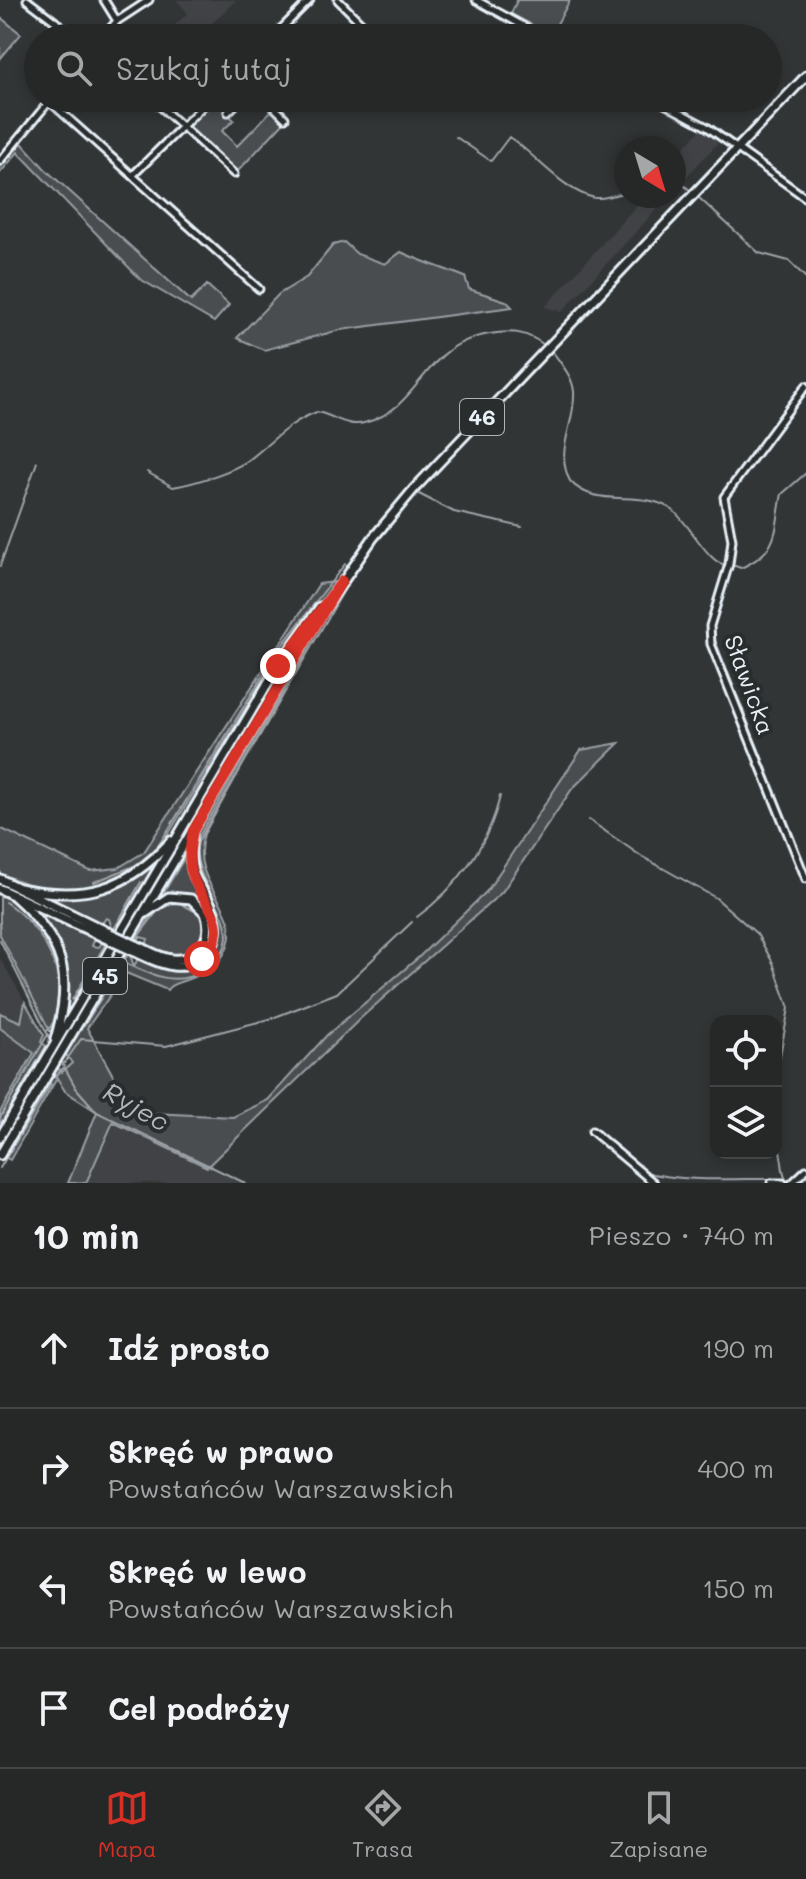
<!DOCTYPE html>
<html lang="pl">
<head>
<meta charset="utf-8">
<style>
	body { margin:0; font-family:Mali,sans-serif; background:#323434; color:#f1f3f6 }
	.controls { position:absolute; right:24px; bottom:24px; display:grid; overflow:hidden; border-radius:16px; box-shadow:0 4px 12px #0003 }
	.controls button { width:72px; height:72px; display:grid; place-items:center; padding:0; border:0; border-bottom:2px solid #424445; background:#262828; color:#f1f3f6; font:40px sans-serif }
	.compass { position:absolute; left:614px; top:136px; width:72px; height:72px; border-radius:50%; background:#262828; box-shadow:0 4px 12px #0003; rotate:142deg }
	.stop { position:absolute; width:24px; height:24px; margin:-18px; border:6px solid #d93025; border-radius:50%; background:#fff }
	.stop.end { background:#d93025; border-color:#fff; box-shadow:0 2px 8px #0008 }
	.list { margin:0; padding:0; list-style:none }
	h2 { display:flex; justify-content:space-between; align-items:center; height:104px; margin:0; padding:0 32px; font-size:34px }
	h2 small { font-size:26px; font-weight:400; color:#a4a6a8 }
	.list li { display:grid; grid-template-columns:52px 1fr auto; gap:24px; align-items:center; box-sizing:border-box; height:120px; padding:0 32px; border-top:2px solid #424445 }
	.list b { display:block; font-size:30px; white-space:nowrap }
	.list p { margin:0; font-size:26px; white-space:nowrap; color:#a4a6a8 }
	.list em { font-size:26px; font-style:normal; color:#a4a6a8 }
	.icon { flex:none; width:44px; height:44px; fill:none; stroke:currentColor; stroke-width:2; stroke-linecap:round; stroke-linejoin:round }
	.map { position:relative; flex:none; width:806px; height:1183px; overflow:hidden }
	.search { position:absolute; background:#262828; box-shadow:0 4px 12px #0003; left:24px; right:24px; top:24px; height:88px; display:flex; align-items:center; gap:20px; box-sizing:border-box; padding:0 28px; border-radius:44px; color:#a4a6a8; font-size:30px }
	.sheet { height:584px; background:#262828 }
	nav { display:flex; justify-content:space-around; align-items:center; box-sizing:border-box; height:112px; border-top:2px solid #424445; background:#262828; font-size:22px; color:#a4a6a8 }
	nav a { display:grid; justify-items:center; gap:4px }
	nav .on { color:#d93025 }
	.map>svg:first-child { display:block }
	.built { fill:#3f4244 }
	.green { fill:#494d4f; stroke:#989fa4; stroke-width:2 }
	.lines { fill:none; stroke-linecap:round; stroke-linejoin:round }
	.stream { stroke:#9fa5aa; stroke-width:2 }
	.minor-casing { stroke:#e8f1f8; stroke-width:11 }
	.major-casing { stroke:#e8f1f8; stroke-width:13 }
	.minor { stroke:#2a2d2e; stroke-width:5 }
	.major { stroke:#2a2d2e; stroke-width:7 }
	.major-bridge-casing { stroke:#e8f1f8; stroke-width:13; stroke-linecap:butt }
	.major-bridge { stroke:#2a2d2e; stroke-width:7 }
	.route { stroke:#d93025; stroke-width:10 }
	.labels { text-anchor:middle; stroke-width:8; stroke-linejoin:round; paint-order:stroke }
	.shield { fill:#2a2d2e; stroke:#afb6bb; stroke-width:2 }
	.shield-label { font-size:22px; font-weight:bold; fill:#e8f1f8 }
	.street-label { font-size:24px; fill:#e8f1f8; stroke:#2a2d2e }
	.water-label { font-size:26px; font-style:italic; fill:#b1b8be; stroke:#2a2d2e }
</style>
</head>
<body>
<div class="map">
<svg width="806" height="1183" viewBox="0 0 806 1183">
	<rect width="100%" height="100%" fill="#323536"/>
	<filter id="ink" filterUnits="userSpaceOnUse"><feTurbulence type="fractalNoise" baseFrequency=".0125" numOctaves="2"/><feDisplacementMap in="SourceGraphic" scale="16" xChannelSelector="R" yChannelSelector="G"/><feConvolveMatrix kernelMatrix="1 2 1 2 8 2 1 2 1" color-interpolation-filters="sRGB"/></filter>
	<g filter="url(#ink)">
		<path class="built" d="M176,0H236L205,30L200,26L187,38H160L188,13Z
			M701,129L720,141L674,190V159Z
			M645,196H669L562,312L545,307Z
			M0,958L44,1035L0,1112Z
			M113,1121L207,1167L245,1183H86Z"/>
		<path class="green" d="M517,0H570L551,35L511,14Z
			M0,17L21,34L0,59Z
			M216,98H239L226,112L234,120L222,131L237,146L272,110L284,122L237,172L188,127Z
			M22,143L46,170L191,301L207,285L229,305L214,322L140,279L18,152L0,173V168Z
			M344,242L357,254L385,264L401,252C422,262 443,268 465,277L469,289L506,301L512,307L340,330L264,350L237,338L279,294L307,277L333,245Z
			M335,582L272,665L158,851C107,893 60,902 0,873V828L90,871L118,868L144,852L319,584Z
			M341,589L204,834C187,886 246,907 226,950C211,982 173,978 167,990L126,973L87,1028L133,1112L233,1117L268,1100L327,1035L419,957L487,891L581,750L619,743L572,789L502,892L362,1017L207,1167L113,1122L86,1183H68L97,1112L65,1091L57,1078L10,1160L3,1156L57,1067L62,1072L72,1063L65,1053L154,911C172,899 188,895 202,915C208,936 199,951 179,956L146,946L148,939L140,937L130,955L134,966L139,957C158,967 179,977 199,965C247,937 202,903 195,872C192,863 193,851 196,841Z
			M314,619L292,653L60,1048L290,653Z
			M187,847C186,854 185,864 187,872C193,898 227,919 207,948C199,960 188,963 174,964C179,962 190,961 197,956C233,930 200,877 156,899Z
			M159,859L65,1017C74,972 61,936 28,904L95,937L92,946L99,947L112,928L109,919L106,918L101,925L36,894C82,903 125,891 159,859Z
			M0,894C52,920 73,977 53,1031H50L0,935Z
			M25,1002L44,1035L41,1042L46,1046L0,1125V1112L34,1053L0,1028V1013L21,1022Z"/>
		<g class="lines">
			<path class="stream" d="M456,137L491,161L509,137C535,154 564,192 595,198C604,199 617,194 626,192
				M674,177L691,191
				M698,197L759,253L789,261L806,278
				M553,352C561,364 573,377 574,392C576,423 554,450 570,481C596,510 640,488 671,509C687,519 711,568 726,564
				M147,472L173,487C192,484 235,471 250,459C272,442 290,421 317,412C333,415 348,428 364,423C426,407 419,341 497,333C516,331 527,333 543,344
				M419,494L454,512L522,527
				M732,565L741,568C781,550 774,531 782,494L806,473
				M0,566L37,462
				M715,640L806,868
				M589,820L641,856L716,898L757,934L773,963L789,1008L776,1076
				M94,882L139,864L157,848L280,648L345,564
				M164,892L183,860
				M5,902C38,924 67,967 57,1009C55,1017 54,1025 47,1031
				M417,917C457,888 489,844 500,796
				M114,929L141,882
				M137,938L159,909L178,902L194,911
				M0,940L52,1043
				M124,962C148,974 175,987 200,972C267,933 186,889 198,842L354,573
				M72,1000L105,945
				M84,1026L128,954
				M60,1059L76,1088L97,1112L245,1183
				M63,1065L81,1039L166,1046L270,1019L337,993L412,922
				M55,1077L64,1067
				M0,1118L47,1036
				M776,1139C784,1153 780,1174 788,1183
				M0,1168L51,1084
				M644,1172C686,1183 739,1178 784,1179"/>
			<g class="minor-casing">
				<path id="minor" d="M27,0L77,38
					M104,0L117,21
					M338,0L370,32
					M476,0L545,38
					M282,28L291,38
					M102,38L117,21L149,0
					M272,38L310,0
					M151,98L234,174
					M265,98L285,118
					M653,98L707,127L806,198
					M49,101L259,289
					M228,112L242,98
					M0,161L52,98
					M133,175L211,98
					M806,386L724,497L732,540L729,564L710,626L711,644L806,879
					M592,1131L654,1183
					M771,1183H783
					M792,1183L806,1170"/>
			</g>
			<g class="major-casing">
				<path id="major" d="M0,879L108,932
					M19,888C85,901 125,891 171,841
					M0,889L105,938
					M14,896C64,940 74,976 55,1039
					M136,945C148,950 159,958 172,959C199,962 214,937 205,913L191,899L169,897L144,914
					M133,951C157,963 186,978 208,952C214,945 218,933 216,923C210,883 184,890 192,834
					M0,1137L278,666L320,607
					M0,1155L320,615L373,538L414,489L806,76"/>
			</g>
			<use href="#minor" class="minor"/>
			<use href="#major" class="major"/>
			<g class="major-bridge-casing">
				<path id="major-bridge" d="M108,932L136,945
					M105,938L133,951"/>
			</g>
			<use href="#major-bridge" class="major-bridge"/>
		</g>
	</g>
	<g class="lines" filter="url(#ink)">
		<path class="route" d="M202,959C236,925 203,907 192,875C187,860 190,846 193,831L342,581L278,666"/>
	</g>
	<g class="labels">
		<g class="shield">
			<rect x="460" y="399" width="44" height="36" rx="6"/>
			<rect x="83" y="958" width="44" height="36" rx="6"/>
		</g>
		<g class="shield-label">
			<text x="482" y="425">46</text>
			<text x="105" y="984">45</text>
		</g>
		<g class="street-label">
			<text transform="translate(749 685) rotate(70)" y="8">Sławicka</text>
		</g>
		<g class="water-label">
			<text transform="translate(136 1107) rotate(30)" y="9">Ryjec</text>
		</g>
	</g>
</svg>
<div class="controls">
<button><svg class="icon" aria-label="locate" viewBox="0 0 24 24"><circle cx="12" cy="12" r="6"/><path d="M12 2v4M12 18v4M2 12h4M18 12h4"/></svg></button>
<button><svg class="icon" aria-label="layers" viewBox="0 0 24 24"><path d="M12 4l9 5-9 5-9-5zM3 14l9 5 9-5"/></svg></button>
</div>
<svg class="compass" viewBox="-18 -18 36 36"><path d="M0-13l5 13h-10z" fill="#e53935"/><path d="M0 13l5-13h-10z" fill="#a4a6a8"/></svg>
<div class="stop" style="left:202px;top:959px"></div>
<div class="stop end" style="left:278px;top:666px"></div>
<div class="search"><svg class="icon" aria-label="search" viewBox="0 0 24 24"><circle cx="10" cy="10" r="6"/><path d="M15 15l6 6"/></svg>Szukaj tutaj</div>
</div>
<section class="sheet">
<h2>10 min<small>Pieszo · 740 m</small></h2>
<ul class="list">
<li><svg class="icon" aria-label="ahead" viewBox="0 0 24 24"><path d="M12 20V5M6 11l6-6 6 6"/></svg><div><b>Idź prosto</b></div><em>190 m</em></li>
<li><svg class="icon" aria-label="right" viewBox="0 0 24 24"><path d="M7 20v-9h11M14 6l5 5-5 5"/></svg><div><b>Skręć w prawo</b><p>Powstańców Warszawskich</p></div><em>400 m</em></li>
<li><svg class="icon" aria-label="left" viewBox="0 0 24 24"><path d="M17 20v-9H6M10 6l-5 5 5 5"/></svg><div><b>Skręć w lewo</b><p>Powstańców Warszawskich</p></div><em>150 m</em></li>
<li><svg class="icon" aria-label="arrive" viewBox="0 0 24 24"><path d="M6 21V4h12l-3 4 3 4H6"/></svg><div><b>Cel podróży</b></div></li>
</ul>
</section>
<nav>
<a class="on"><svg class="icon" aria-label="map" viewBox="0 0 24 24"><path d="M3 6l6-2 6 2 6-2v14l-6 2-6-2-6 2zM9 4v14M15 6v14"/></svg>Mapa</a>
<a><svg class="icon" aria-label="directions" viewBox="0 0 24 24"><path d="M12 3l9 9-9 9-9-9zM9 14v-3h6M13 9l2 2-2 2"/></svg>Trasa</a>
<a><svg class="icon" aria-label="saved" viewBox="0 0 24 24"><path d="M7 4h10v16l-5-4-5 4z"/></svg>Zapisane</a>
</nav>
</body>
</html>
